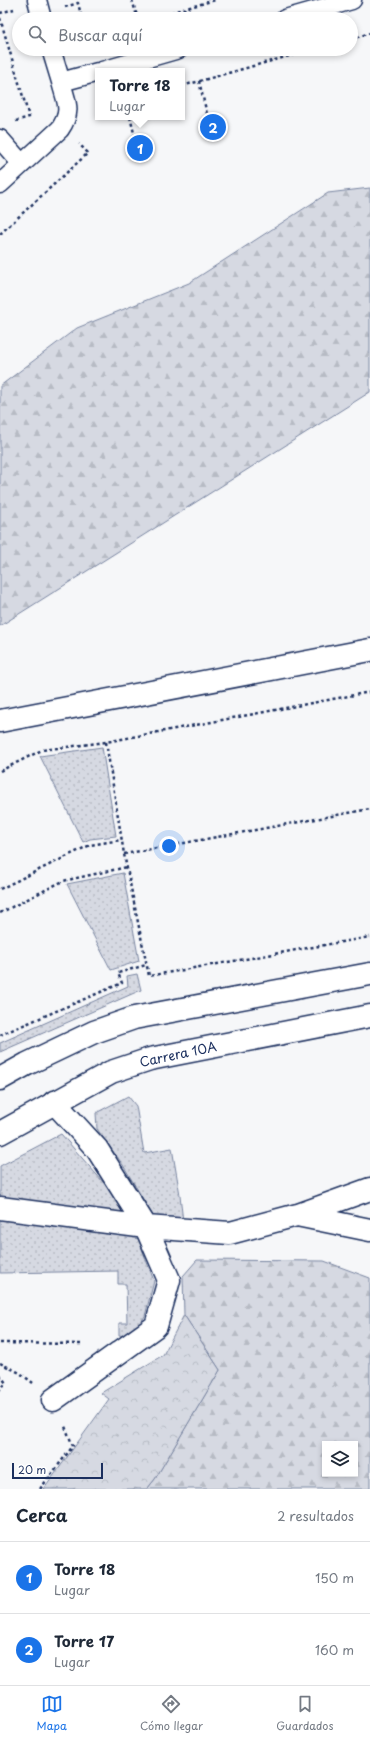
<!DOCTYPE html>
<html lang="es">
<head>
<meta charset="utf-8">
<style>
	body { margin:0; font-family:"Playpen Sans",sans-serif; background:#f6f6f7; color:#1f2937 }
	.controls { position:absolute; right:12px; bottom:12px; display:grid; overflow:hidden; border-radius:0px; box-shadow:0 2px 6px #0003 }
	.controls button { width:36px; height:36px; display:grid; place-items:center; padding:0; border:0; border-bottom:1px solid #e0e1e3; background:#fff; color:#1f2937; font:20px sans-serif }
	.scale { position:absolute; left:12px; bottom:10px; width:91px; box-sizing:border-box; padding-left:4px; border:2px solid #1b2f5e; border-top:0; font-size:11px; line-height:14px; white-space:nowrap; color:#1b2f5e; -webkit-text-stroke:3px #fff; paint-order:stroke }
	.you { position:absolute; left:169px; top:846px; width:14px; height:14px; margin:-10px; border:3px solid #fff; border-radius:50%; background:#1a73e8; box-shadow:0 0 0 6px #1a73e833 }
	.badge { display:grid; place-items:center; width:26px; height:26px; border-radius:50%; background:#1a73e8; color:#fff; font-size:13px; font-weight:700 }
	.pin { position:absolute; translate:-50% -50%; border:2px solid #fff; box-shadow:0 1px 4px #0006 }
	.popup { position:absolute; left:95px; top:68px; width:90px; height:52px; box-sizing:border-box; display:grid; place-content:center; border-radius:0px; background:#fff; filter:drop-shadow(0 1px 3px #0005); font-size:13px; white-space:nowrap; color:#747a83 }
	.popup b { font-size:15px; color:#1f2937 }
	.popup::after { content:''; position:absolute; left:50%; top:100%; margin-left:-8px; border:8px solid transparent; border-top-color:#fff }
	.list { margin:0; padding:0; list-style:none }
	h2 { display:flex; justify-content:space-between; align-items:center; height:52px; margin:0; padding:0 16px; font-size:17px }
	h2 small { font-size:13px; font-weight:400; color:#747a83 }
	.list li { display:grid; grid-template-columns:26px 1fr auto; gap:12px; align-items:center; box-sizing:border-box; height:72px; padding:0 16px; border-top:1px solid #e0e1e3 }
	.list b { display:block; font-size:15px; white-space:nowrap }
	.list p { margin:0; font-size:13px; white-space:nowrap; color:#747a83 }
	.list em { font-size:13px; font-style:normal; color:#747a83 }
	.icon { flex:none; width:22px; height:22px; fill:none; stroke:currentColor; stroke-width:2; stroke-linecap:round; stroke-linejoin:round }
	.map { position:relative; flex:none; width:370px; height:1489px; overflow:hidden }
	.search { position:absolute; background:#fff; box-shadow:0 2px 6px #0003; left:12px; right:12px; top:12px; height:44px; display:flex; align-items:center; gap:10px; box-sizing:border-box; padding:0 14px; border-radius:22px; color:#747a83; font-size:15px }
	.sheet { height:196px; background:#fff }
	nav { display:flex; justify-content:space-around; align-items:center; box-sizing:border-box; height:56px; border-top:1px solid #e0e1e3; background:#fff; font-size:11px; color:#747a83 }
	nav a { display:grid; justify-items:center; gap:2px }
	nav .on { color:#1a73e8 }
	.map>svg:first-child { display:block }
	.grass { fill:url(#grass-dots); stroke:#7884a0 }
	.forest { fill:url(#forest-firs); stroke:#7884a0; fill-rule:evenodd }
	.park { fill:url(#park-crowns); stroke:#7884a0 }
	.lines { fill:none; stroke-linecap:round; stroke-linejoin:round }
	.lane-casing { stroke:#1b2f5e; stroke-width:21 }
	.street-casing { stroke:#1b2f5e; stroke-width:25 }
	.secondary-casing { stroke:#1b2f5e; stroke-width:25 }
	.path { stroke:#1b2f5e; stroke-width:2.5; stroke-dasharray:3 3; stroke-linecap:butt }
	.lane { stroke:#fff; stroke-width:18 }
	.street { stroke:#fff; stroke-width:22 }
	.secondary { stroke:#fff; stroke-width:22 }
	.labels { text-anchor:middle; stroke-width:3; stroke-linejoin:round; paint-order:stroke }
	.street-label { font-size:13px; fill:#1b2f5e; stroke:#fff }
</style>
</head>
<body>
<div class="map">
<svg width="370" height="1489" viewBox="0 0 370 1489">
	<defs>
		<pattern id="grass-dots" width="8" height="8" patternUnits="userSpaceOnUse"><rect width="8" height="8" fill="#d6d9e2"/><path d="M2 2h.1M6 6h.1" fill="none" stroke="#b7bbc4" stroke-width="1.8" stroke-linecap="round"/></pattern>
		<pattern id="forest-firs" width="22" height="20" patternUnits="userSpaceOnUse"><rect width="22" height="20" fill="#d6d9e2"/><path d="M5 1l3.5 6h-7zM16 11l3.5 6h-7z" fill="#b7bbc4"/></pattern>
		<pattern id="park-crowns" width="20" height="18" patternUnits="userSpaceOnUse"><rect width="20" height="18" fill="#d6d9e2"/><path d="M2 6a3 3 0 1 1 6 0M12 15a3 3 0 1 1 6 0" fill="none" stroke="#b7bbc4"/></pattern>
	</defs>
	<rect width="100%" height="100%" fill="#f6f7f9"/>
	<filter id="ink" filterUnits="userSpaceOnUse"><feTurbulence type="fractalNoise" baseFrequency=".025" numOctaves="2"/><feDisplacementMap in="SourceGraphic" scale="8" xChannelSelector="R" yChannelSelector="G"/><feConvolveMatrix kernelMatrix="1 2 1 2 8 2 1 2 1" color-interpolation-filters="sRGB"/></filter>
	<g filter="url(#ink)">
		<path class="grass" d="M102,747L116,836L90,839L83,842L40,756Z
			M123,873L139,961L111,970L67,884Z
			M137,974L141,990L0,1052V1043L128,986L127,976Z
			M128,1096L136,1106L144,1153L172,1148L180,1195L183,1222L153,1216L123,1165L97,1129L96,1113Z
			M61,1134L110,1190L139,1241L154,1281L145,1316L131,1337L119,1335V1323H127L126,1284H118V1271L0,1273V1166Z"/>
		<path class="forest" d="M370,188V392L0,626V386L77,328L189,283L328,193Z
			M197,1260L324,1261L370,1278V1489H147L155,1479L220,1370L184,1315L183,1276ZM325,1444H355V1474H325Z"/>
		<path class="park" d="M184,1315L220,1370L155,1479L147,1489H44L109,1399L101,1393L163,1355Z"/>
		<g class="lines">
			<g class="lane-casing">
				<path id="lane" d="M37,0L42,19
					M285,19L352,0
					M51,49L61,82L98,72
					M102,71L179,49
					M0,139L22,164
					M0,184L60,129C73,110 66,102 61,82"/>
			</g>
			<g class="street-casing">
				<path id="street" d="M0,721L370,650
					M0,1208L146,1227L230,1233L297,1215L370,1230
					M298,1215L370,1189
					M53,1400L156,1326L169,1280L146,1227L97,1149L54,1102"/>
			</g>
			<g class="secondary-casing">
				<path id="secondary" d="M0,1079L27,1064L94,1032L134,1018L370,974
					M0,1133L111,1072L150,1059L370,1016"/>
			</g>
			<path class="path" d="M132,0L138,19
				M65,7L78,3L82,19
				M0,13L14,9
				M0,18L29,117L16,121
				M148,19L215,0
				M351,39L370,33
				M199,81L207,114
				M182,86L314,49
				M130,117L135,137
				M0,234L88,153L79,144
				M106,742L124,854L149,976L370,937
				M0,771L42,750L106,742L370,692
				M124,854L370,809
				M0,889L90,845L121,840
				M0,913L63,881L127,867
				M0,1035L122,983L118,973L146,965
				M0,1343L84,1344
				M0,1363L20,1373L33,1383
				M0,1375L6,1383L0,1390
				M40,1489L73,1446L64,1424"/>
			<use href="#lane" class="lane"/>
			<use href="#street" class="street"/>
			<use href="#secondary" class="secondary"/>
		</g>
	</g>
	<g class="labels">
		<g class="street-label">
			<text transform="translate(178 1054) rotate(-12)" y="5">Carrera 10A</text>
		</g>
	</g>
</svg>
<div class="controls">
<button><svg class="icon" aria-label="layers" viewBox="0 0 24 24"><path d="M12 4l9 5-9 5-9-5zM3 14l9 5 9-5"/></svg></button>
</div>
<div class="scale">20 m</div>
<div class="you"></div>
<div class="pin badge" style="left:140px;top:148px">1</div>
<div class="popup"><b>Torre 18</b>Lugar</div>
<div class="pin badge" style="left:213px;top:127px">2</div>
<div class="search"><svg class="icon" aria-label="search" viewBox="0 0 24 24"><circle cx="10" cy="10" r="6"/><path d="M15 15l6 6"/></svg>Buscar aquí</div>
</div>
<section class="sheet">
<h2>Cerca<small>2 resultados</small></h2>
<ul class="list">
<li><span class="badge">1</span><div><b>Torre 18</b><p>Lugar</p></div><em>150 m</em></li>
<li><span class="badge">2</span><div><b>Torre 17</b><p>Lugar</p></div><em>160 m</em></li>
</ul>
</section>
<nav>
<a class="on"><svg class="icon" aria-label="map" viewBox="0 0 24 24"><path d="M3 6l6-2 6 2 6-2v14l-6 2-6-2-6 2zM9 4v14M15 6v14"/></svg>Mapa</a>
<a><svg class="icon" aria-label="directions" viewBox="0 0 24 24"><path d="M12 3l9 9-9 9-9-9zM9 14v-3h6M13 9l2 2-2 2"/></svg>Cómo llegar</a>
<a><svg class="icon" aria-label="saved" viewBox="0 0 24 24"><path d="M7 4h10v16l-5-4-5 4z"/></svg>Guardados</a>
</nav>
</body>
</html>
